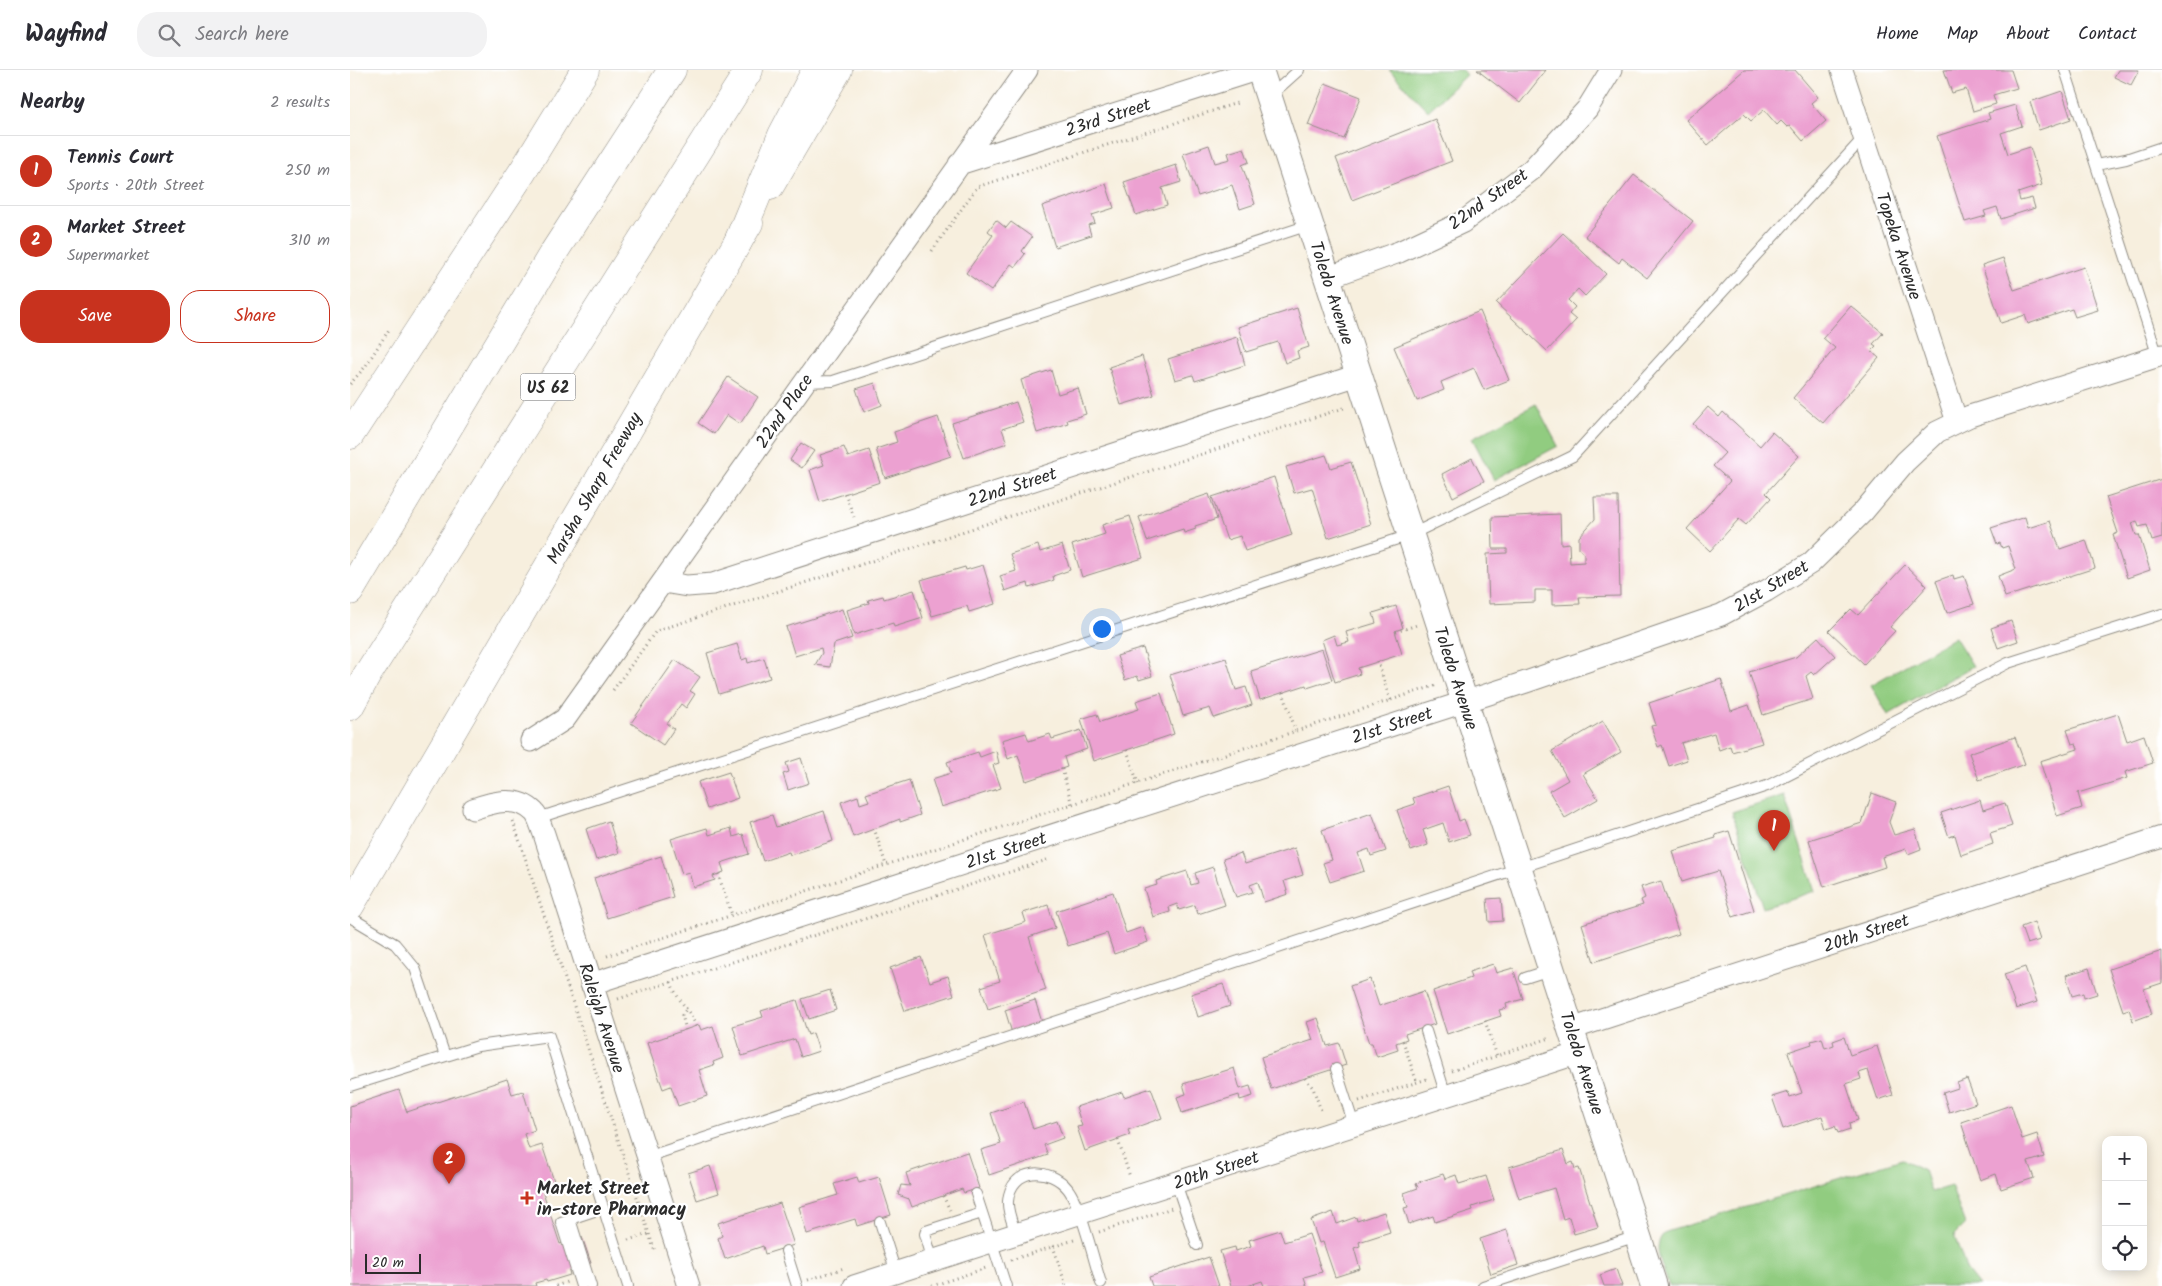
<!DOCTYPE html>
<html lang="en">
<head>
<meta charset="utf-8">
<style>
	body { margin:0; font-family:Kalam,sans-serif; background:#f2f2f3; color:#2b2b33 }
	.controls { position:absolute; right:15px; bottom:15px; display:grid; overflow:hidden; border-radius:10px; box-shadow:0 2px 12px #0003 }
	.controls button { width:45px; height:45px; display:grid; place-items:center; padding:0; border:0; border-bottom:1px solid #e1e1e2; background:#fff; color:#2b2b33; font:25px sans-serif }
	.scale { position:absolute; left:15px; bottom:12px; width:56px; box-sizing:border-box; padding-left:5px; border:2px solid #2b2b2b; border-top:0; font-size:14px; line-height:18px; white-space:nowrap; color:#2b2b2b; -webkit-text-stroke:4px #fff; paint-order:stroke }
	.you { position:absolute; left:751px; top:558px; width:18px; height:18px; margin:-12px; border:4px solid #fff; border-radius:50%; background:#1a73e8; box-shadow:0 0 0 8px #1a73e833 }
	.badge { display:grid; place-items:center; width:32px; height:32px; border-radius:50%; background:#c8321e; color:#fff; font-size:16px; font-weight:700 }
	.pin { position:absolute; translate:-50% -41px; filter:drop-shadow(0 1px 2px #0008) }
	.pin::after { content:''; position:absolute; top:26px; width:18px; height:15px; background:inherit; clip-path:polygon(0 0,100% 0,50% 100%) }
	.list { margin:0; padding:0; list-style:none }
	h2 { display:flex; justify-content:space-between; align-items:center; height:65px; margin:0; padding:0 20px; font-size:21px }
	h2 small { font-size:16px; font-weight:400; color:#7c7c81 }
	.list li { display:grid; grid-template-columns:32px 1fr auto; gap:15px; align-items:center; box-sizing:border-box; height:70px; padding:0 20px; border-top:1px solid #e1e1e2 }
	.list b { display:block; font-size:19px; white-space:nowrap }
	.list p { margin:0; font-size:16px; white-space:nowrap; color:#7c7c81 }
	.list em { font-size:16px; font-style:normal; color:#7c7c81 }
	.actions { display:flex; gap:10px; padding:15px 20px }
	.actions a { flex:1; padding:11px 0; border:1px solid #c8321e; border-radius:20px; text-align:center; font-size:18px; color:#c8321e }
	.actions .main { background:#c8321e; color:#fff }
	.icon { flex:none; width:28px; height:28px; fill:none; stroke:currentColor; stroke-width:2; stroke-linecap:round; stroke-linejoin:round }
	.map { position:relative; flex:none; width:1812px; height:1216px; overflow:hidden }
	header { display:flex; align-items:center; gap:30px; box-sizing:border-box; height:70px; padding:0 25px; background:#fff; border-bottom:1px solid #e1e1e2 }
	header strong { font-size:24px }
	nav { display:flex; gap:28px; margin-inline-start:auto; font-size:18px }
	.search { width:350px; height:45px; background:#f2f2f3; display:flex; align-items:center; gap:12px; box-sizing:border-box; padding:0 18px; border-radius:20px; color:#7c7c81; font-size:19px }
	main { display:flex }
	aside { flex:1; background:#fff }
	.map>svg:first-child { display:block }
	.green { fill:#91cc80; stroke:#5e7c56 }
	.building { fill:#eca1d1 }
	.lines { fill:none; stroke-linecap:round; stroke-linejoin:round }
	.service-casing { stroke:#918d84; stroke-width:12 }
	.minor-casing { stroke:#918d84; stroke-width:23 }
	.tertiary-casing { stroke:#918d84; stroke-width:28 }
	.secondary-casing { stroke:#918d84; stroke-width:29 }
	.motorway-casing { stroke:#918d84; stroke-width:29 }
	.path { stroke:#918d84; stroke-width:3; stroke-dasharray:1 4; stroke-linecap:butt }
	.service { stroke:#fff; stroke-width:10 }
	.minor { stroke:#fff; stroke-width:21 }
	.tertiary { stroke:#fff; stroke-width:26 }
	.secondary { stroke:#fff; stroke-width:28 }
	.motorway { stroke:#fff; stroke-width:28 }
	.poi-dot { fill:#c8321e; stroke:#fff; stroke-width:2 }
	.labels { text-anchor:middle; stroke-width:4.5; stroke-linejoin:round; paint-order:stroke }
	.shield { fill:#fff; stroke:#6b6b6b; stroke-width:1 }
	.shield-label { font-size:16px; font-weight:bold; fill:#2b2b2b }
	.street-label { font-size:18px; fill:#2b2b2b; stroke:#fff }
	.poi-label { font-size:18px; font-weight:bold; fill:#2b2b2b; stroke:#fff; text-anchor:start }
</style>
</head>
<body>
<header>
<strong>Wayfind</strong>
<div class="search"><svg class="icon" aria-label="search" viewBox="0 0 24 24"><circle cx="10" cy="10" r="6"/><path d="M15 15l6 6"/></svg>Search here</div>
<nav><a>Home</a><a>Map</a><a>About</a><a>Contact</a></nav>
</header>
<main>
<aside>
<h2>Nearby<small>2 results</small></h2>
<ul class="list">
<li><span class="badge">1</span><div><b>Tennis Court</b><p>Sports · 20th Street</p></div><em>250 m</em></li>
<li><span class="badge">2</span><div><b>Market Street</b><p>Supermarket</p></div><em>310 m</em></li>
</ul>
<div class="actions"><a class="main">Save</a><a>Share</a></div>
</aside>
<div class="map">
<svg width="1812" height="1216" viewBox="0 0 1812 1216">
	<rect width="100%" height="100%" fill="#fff"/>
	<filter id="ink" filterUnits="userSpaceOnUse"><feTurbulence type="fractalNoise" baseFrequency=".02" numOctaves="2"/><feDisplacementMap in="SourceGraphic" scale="10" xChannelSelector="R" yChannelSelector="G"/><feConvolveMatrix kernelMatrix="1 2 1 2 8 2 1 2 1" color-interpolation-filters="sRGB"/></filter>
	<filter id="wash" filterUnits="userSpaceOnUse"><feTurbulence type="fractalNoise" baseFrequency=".0096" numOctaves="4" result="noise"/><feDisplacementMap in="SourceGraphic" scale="20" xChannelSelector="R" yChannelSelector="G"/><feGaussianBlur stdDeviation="1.12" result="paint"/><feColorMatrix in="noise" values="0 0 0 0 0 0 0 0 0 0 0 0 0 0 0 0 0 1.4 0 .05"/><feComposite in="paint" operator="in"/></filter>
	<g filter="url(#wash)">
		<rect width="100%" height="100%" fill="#f7efde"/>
		<path class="green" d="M1039,0H1112L1116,5L1078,41Z
			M1186,334L1208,376L1144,410L1122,368Z
			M1605,567L1623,596L1538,645L1521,615Z
			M1434,725L1465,821L1413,838L1382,742Z
			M1552,1089L1574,1100L1581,1122L1601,1116L1615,1154L1604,1165L1617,1201L1629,1216H1319C1314,1199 1299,1175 1316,1162Z"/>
		<g id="blocks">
			<path class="building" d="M1127,0H1196L1170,33Z
				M1394,0H1445L1468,27L1461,33L1476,51L1453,71L1440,56L1437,57L1431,51L1427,55L1414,40L1401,51L1394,44L1358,75L1336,50Z
				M1594,0H1661L1667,18L1643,25L1646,34L1623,41L1616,19L1602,23Z
				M1768,0H1789L1781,15L1764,7Z
				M975,13L1011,27L994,69L958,55Z
				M1712,21L1721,49L1689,60L1680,32Z
				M1665,35L1672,56L1651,63L1658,84L1680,77L1692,115L1668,123L1670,131L1682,128L1685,138L1651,149L1647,137L1634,141L1636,146L1615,152L1587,66L1640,49L1638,43Z
				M1085,49L1102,91L1002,130L986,88Z
				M859,75L865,93L880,89L878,83L894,78L899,92L892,95L905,134L890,139L882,115L848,126L833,84Z
				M826,95L831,112L812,118L817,135L786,145L774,112Z
				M1284,105L1343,151L1297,208L1272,188L1269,193L1235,166Z
				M756,114L764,138L742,145L745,153L738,155L741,165L705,177L692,136Z
				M646,150L656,158L661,152L682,167L672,181L675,184L665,197L661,194L641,221L616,203L643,165L638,161Z
				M1213,163L1256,204L1235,226L1228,219L1218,230L1225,237L1219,244L1226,250L1197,281L1146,233Z
				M1653,188L1664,220L1734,197L1748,240L1725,247L1722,239L1678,254L1675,245L1651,253L1632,195Z
				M1501,236L1533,263L1523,274L1526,276L1521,281L1529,288L1473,353L1443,328L1485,278L1473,268Z
				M947,238L959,277L947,281L949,288L935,293L928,272L896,282L888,257Z
				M1130,241L1159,310L1134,320L1124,298L1091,312L1094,320L1067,331L1044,277Z
				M887,267L895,295L845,311L843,305L825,310L818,289Z
				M792,286L804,325L771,335L759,297Z
				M701,300L708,324L728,318L736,344L717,350L718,353L687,363L671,310Z
				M378,307L408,327L390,354L377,345L364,364L348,353Z
				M525,313L532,335L514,342L506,319Z
				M666,332L673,352L652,359L657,373L614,388L602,353Z
				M1358,337L1369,347L1373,342L1410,376L1422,362L1449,386L1416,423L1421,428L1396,455L1389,449L1360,481L1337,459L1380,411L1363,396L1375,383L1343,354Z
				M588,347L601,386L535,408L526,379L547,372L544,362Z
				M451,373L464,381L452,398L440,390Z
				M494,377L498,387L519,380L530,412L470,432L460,400L474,395L470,385Z
				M976,385L981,398L1001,392L1021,454L978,468L962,418L944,423L936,397Z
				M1122,388L1134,411L1103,427L1092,404Z
				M924,407L942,465L895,481L890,466L877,470L862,427Z
				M1812,409V468L1802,471L1797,455L1789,457L1787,451L1782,453L1786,465H1789L1800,500L1777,508L1763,465L1768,463L1756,427Z
				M859,424L867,449L845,456L846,459L834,463L833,459L797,471L789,447Z
				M1244,427H1268L1270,526L1229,527L1230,534L1202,535V520H1185V532L1139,534L1137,484L1157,483V479H1143L1142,447L1210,444L1211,474L1219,473L1220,493L1234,492V483L1229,479V467L1245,449Z
				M780,446L793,488L732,507L722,475L755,464L752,455Z
				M1675,447L1678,458L1700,451L1710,479L1736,470L1745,498L1655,527L1648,506L1666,499L1658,476L1652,478L1650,473L1647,474L1641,458Z
				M688,475L690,482L712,475L720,500L703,506L704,510L679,518L678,513L655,521L650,506L666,501L660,484Z
				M633,495L645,534L619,542L617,536L582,546L571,510L615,497L616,500Z
				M1555,495L1577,516L1540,557L1545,561L1514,594L1479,561L1501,539L1508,545Z
				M1603,505L1604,509L1614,506L1624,534L1597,543L1586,511Z
				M564,520L573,548L544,557L543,553L504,565L497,540L519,533L518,530L533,526L534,529Z
				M1046,536L1053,558L1045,561L1052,584L1008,598L1010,604L985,612L972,570L984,565L987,575L999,572L996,562L1026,553L1023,543Z
				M492,539L502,568L484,574L480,597L465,595L472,583L471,578L445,586L436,557Z
				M1661,551L1668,571L1648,578L1641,558Z
				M1468,567L1485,586L1464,605L1461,602L1456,606L1463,629L1413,645L1399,602L1446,587Z
				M387,574L392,590L397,588L398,593L414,588L420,608L369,624L357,583Z
				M793,578L802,606L789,610L787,606L775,610L767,586Z
				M972,579L982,610L957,618L956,615L910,630L901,601Z
				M876,588L886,620L896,617L902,635L864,648L860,638L833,646L820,605Z
				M325,590L350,607L340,621L345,624L336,638L331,634L317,654L324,659L313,675L281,653Z
				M1371,609L1381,641L1399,635L1412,673L1382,682L1380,676L1369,680L1364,663L1331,673L1337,690L1319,696L1312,675L1308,677L1301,656L1306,655L1299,633Z
				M811,623L824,664L744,691L731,649L747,644L750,652L789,639L786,631Z
				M1768,644L1777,671L1794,665L1803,693L1775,702L1777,708L1728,723L1732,738L1707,746L1690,691L1728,679L1726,673L1722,674L1717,660Z
				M1253,651L1271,682L1233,704L1248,729L1215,748L1199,721L1218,710L1202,681Z
				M731,660L737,679L714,687L717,697L676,711L668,685L658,689L652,670L676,663L679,671L700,664L702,669Z
				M1665,667L1675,694L1629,710L1619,683Z
				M646,681L649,693L643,695L651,718L591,737L582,709L601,703L597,692L628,682L630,687Z
				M451,688L459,713L438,720L433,704L439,702L436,693Z
				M379,702L388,728L357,739L348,712Z
				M559,710L570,745L550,752V749L503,767L491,732L508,726L510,734L519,731L516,724Z
				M1098,716L1109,751L1114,749L1120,765L1099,772L1093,753L1073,760L1078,775L1061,781L1047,740L1065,734L1063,728Z
				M1522,723L1546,732L1539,752L1544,765L1565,759L1571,779L1558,784L1556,779L1532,787L1535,797L1474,817L1459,770L1512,753Z
				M1630,730L1633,740L1655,733L1662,756L1640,763L1643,774L1611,785L1605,765L1599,767L1591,743Z
				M474,741L483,771L440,785L439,782L413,791L400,752L422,745L426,757Z
				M1022,743L1036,781L1021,786L1019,779L1008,783L1014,801L980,812L973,793L982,790L972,760Z
				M259,751L269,783L246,790L236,759Z
				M357,758L359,765L381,758L383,767L393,764L399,784L371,793L374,802L363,806L365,810L343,817L339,802L332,804L321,769Z
				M1379,761L1404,840L1383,847L1368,801L1332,812L1323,781L1366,768L1365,765Z
				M945,778L953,805L934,811L938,824L914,832L908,812L900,815L903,822L886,827L873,789L891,783L895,794Z
				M311,786L323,827L257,848L244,808Z
				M863,797L875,835L848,844L845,835L829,840L827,834L819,837L820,842L803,847L794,819L807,815L806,811L837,801L841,815L848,813L845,803Z
				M1311,811L1329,864L1244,892L1232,854L1293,835L1291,830L1295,828L1291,817Z
				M763,822L776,863L793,857L798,872L764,884L757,863L718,876L706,841Z
				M1151,828L1153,851L1139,852L1137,829Z
				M698,835L705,858L679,867L696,920L638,939L631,917L650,911L635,865L676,852L673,843Z
				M1684,852L1690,870L1677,874L1671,857Z
				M1812,881V913L1794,919L1802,944L1783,951L1779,939L1773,941L1759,899Z
				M571,887L580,912L598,906L604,925L555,941L540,898Z
				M1143,894L1146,903L1163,898L1173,929L1156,934L1157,938L1149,940L1151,946L1097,964L1083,921L1121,908L1119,902Z
				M1675,897L1687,932L1666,939L1654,904Z
				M1739,898L1747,924L1734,928L1733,923L1722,926L1716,905Z
				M1020,909L1029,936L1074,921L1085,954L1055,964L1057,969L1046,973L1048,980L1027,987L1022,973H1019L1000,916Z
				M873,914L880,936L848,947L841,924Z
				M480,920L486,940L459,949L452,929Z
				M447,930L458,965L463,963L469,981L451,987L445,969L392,986L383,956L413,947L411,941Z
				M685,930L692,952L662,963L655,940Z
				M968,948L977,976L989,973L996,995L921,1019L911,987L963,970L957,952Z
				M349,955L351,960L363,956L373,988L363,992L364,995L349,1000L357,1026L328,1036L321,1016L313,1019L297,973Z
				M1494,967L1500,985L1527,976L1543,1025L1528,1030L1518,1000L1509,1003L1511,1009L1496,1014L1508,1050L1499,1053L1500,1059L1488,1063L1485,1056L1476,1059L1472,1046L1433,1059L1422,1027L1438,1022L1440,1027L1452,1023L1438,982L1462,974L1461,971L1472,968L1475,978L1484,975L1483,971Z
				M884,998L890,1019L900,1016L903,1026L890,1030L889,1025L832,1043L827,1027L836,1024L833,1014Z
				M157,1009L162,1024L173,1021L185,1060L174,1064L179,1079L192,1075L204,1111L191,1116L210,1174L232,1167L241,1193L219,1201L220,1205L197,1212L196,1210L185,1213L186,1216H0V1036L49,1020L57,1042Z
				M1617,1009L1626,1033L1599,1042L1593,1023L1608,1018L1607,1013Z
				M801,1018L812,1048L778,1060L780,1065L735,1081L727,1057L732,1056L726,1037L772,1022L774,1027Z
				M674,1032L683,1059L707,1051L713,1068L694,1075L698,1085L639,1105L631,1080L651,1074L641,1043Z
				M1661,1035L1672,1069L1687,1064L1694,1087L1678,1092L1684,1108L1651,1119L1646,1104L1630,1110L1611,1052Z
				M1213,1080L1218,1094L1223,1092L1225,1099L1229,1098L1248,1157L1224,1164L1219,1147L1213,1149L1204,1118L1169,1129L1159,1097Z
				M617,1082L629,1118L614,1123L612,1119L562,1137L559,1129L548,1125L551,1115L560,1116L556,1103Z
				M360,1096L369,1123L347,1130L338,1103Z
				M1093,1104L1095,1109L1106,1105L1109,1114L1136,1106L1144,1130L1122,1137L1123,1140L1085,1152L1083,1146L1059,1154L1054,1138L1058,1137L1054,1123L1068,1118L1066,1113Z
				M507,1107L509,1113L529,1107L541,1145L507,1156L505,1149L457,1164L449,1137L488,1125L484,1114Z
				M430,1133L444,1175L415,1184L413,1176L375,1189L368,1168L372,1166L368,1153Z
				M983,1142L987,1154L1006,1147L1007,1151L1034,1142L1040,1162L1009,1172L1010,1176L1004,1178L1010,1199L985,1207L973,1172L969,1173L961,1150Z
				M930,1160L934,1172L959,1164L972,1202L954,1207L957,1216H914L912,1211L897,1216H881L870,1181L885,1177L886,1181L901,1176L899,1170Z
				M1157,1160L1168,1195L1141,1204L1130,1169Z
				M859,1187L869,1216H802L799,1207Z
				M1266,1199L1272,1216H1254L1250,1205Z"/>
		</g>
	</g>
	<g filter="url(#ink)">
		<use href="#blocks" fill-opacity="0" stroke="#918d84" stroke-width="1"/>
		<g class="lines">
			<g class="service-casing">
				<path id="service" d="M1715,0L1808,287
					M920,26L949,0
					M1746,95L1776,89L1812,77
					M456,312L483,311L959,155
					M188,748L1060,465L1223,386L1514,67
					M0,847L45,874L65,898L95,986
					M1175,908L1200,900
					M1076,961L1096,1026
					M986,999L1004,1055
					M0,1016L128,976L199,966L278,1216
					M297,1087L1417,716L1658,593L1812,544
					M826,1113L847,1175
					M626,1124L656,1216
					M220,1149L241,1216
					M530,1152L546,1203
					M666,1164C663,1154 657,1142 658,1131C661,1097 700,1096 718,1119C731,1136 744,1191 751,1213
					M436,1181L447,1216
					M583,1191L575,1164L576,1161L632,1143
					M231,1216L211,1152L253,1138
					M1133,1216L1287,1166"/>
			</g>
			<g class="minor-casing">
				<path id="minor" d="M1492,0L1607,352
					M609,94L906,0
					M977,208L1049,182L1113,152L1182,99L1237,39L1261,0
					M313,512L337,516L363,514L1008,305
					M181,671L215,649L677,0
					M123,739C143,732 167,725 184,742C189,747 191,757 194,764L339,1216
					M241,914L1176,612L1371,545L1416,521L1461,493L1513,442L1555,392L1587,362L1620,346L1812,285
					M1221,959L1812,767
					M504,1216L1229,983"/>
			</g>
			<g class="tertiary-casing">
				<path id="tertiary" d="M910,0L1304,1216"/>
			</g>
			<g class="secondary-casing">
				<path id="secondary" d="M420,116L488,0
					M0,365L173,101L235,0
					M0,836L399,153"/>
			</g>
			<g class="motorway-casing">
				<path id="motorway" d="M387,174L432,65L466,0
					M0,521L202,185L322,0
					M0,636L17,605L399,0"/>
			</g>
			<path class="path" d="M582,181L627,117L887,33
				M0,314L15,297L40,258
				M495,423L504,447
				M1046,562L1067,555
				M1028,591L1041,634
				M263,620L306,561L997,337
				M933,622L946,662
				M777,680L788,714
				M712,699L722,735
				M163,751L305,1182
				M524,758L536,795
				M368,804L382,845
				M257,886L1087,615
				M321,912C327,931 339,938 346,956
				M268,929L697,790
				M1135,951L1147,986
				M336,960L332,945L337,938
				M1053,971L1067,1013
				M1102,1001L1200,968
				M955,1008L963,1018L972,1043
				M1009,1031L1077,1009
				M768,1070L780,1107
				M593,1126L600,1140
				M749,1162L822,1138
				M278,1170L299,1164
				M703,1176L716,1216
				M661,1190L724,1170
				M458,1210L494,1198
				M206,1216L217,1212
				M582,1216L636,1198"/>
			<use href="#service" class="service"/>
			<use href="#minor" class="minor"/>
			<use href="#tertiary" class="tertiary"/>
			<use href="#secondary" class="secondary"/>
			<use href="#motorway" class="motorway"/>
		</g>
	</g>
	<path class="poi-dot" d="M174.5 1120.5h5v5h5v5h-5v5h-5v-5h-5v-5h5z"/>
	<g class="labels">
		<rect class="shield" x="170.5" y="303.5" width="55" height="27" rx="4"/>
		<g class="shield-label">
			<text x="198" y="323">US 62</text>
		</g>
		<g class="street-label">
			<text transform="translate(758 47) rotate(-18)" y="6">23rd Street</text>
			<text transform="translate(1138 129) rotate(-35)" y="6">22nd Street</text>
			<text transform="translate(1549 176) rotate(72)" y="6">Topeka Avenue</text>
			<text transform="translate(982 223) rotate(72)" y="6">Toledo Avenue</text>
			<text transform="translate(434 341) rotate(-55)" y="6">22nd Place</text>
			<text transform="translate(662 417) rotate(-18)" y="6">22nd Street</text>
			<text transform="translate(244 418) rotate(-60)" y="6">Marsha Sharp Freeway</text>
			<text transform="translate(1421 516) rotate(-31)" y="6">21st Street</text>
			<text transform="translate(1106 608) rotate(72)" y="6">Toledo Avenue</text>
			<text transform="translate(1042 655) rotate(-18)" y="6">21st Street</text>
			<text transform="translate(656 780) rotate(-18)" y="6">21st Street</text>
			<text transform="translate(1516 863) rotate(-18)" y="6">20th Street</text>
			<text transform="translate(252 948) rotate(72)" y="6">Raleigh Avenue</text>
			<text transform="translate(1232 993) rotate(72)" y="6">Toledo Avenue</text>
			<text transform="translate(866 1100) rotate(-18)" y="6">20th Street</text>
		</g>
		<g class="poi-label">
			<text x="187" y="1124">Market Street<tspan x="187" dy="21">in-store Pharmacy</tspan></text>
		</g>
	</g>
</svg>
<div class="controls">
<button>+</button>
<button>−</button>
<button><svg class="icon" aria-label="locate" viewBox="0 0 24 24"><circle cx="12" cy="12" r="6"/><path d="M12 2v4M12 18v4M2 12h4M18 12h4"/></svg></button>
</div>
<div class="scale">20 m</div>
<div class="you"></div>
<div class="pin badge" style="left:1424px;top:781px">1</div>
<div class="pin badge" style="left:99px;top:1114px">2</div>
</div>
</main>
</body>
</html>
